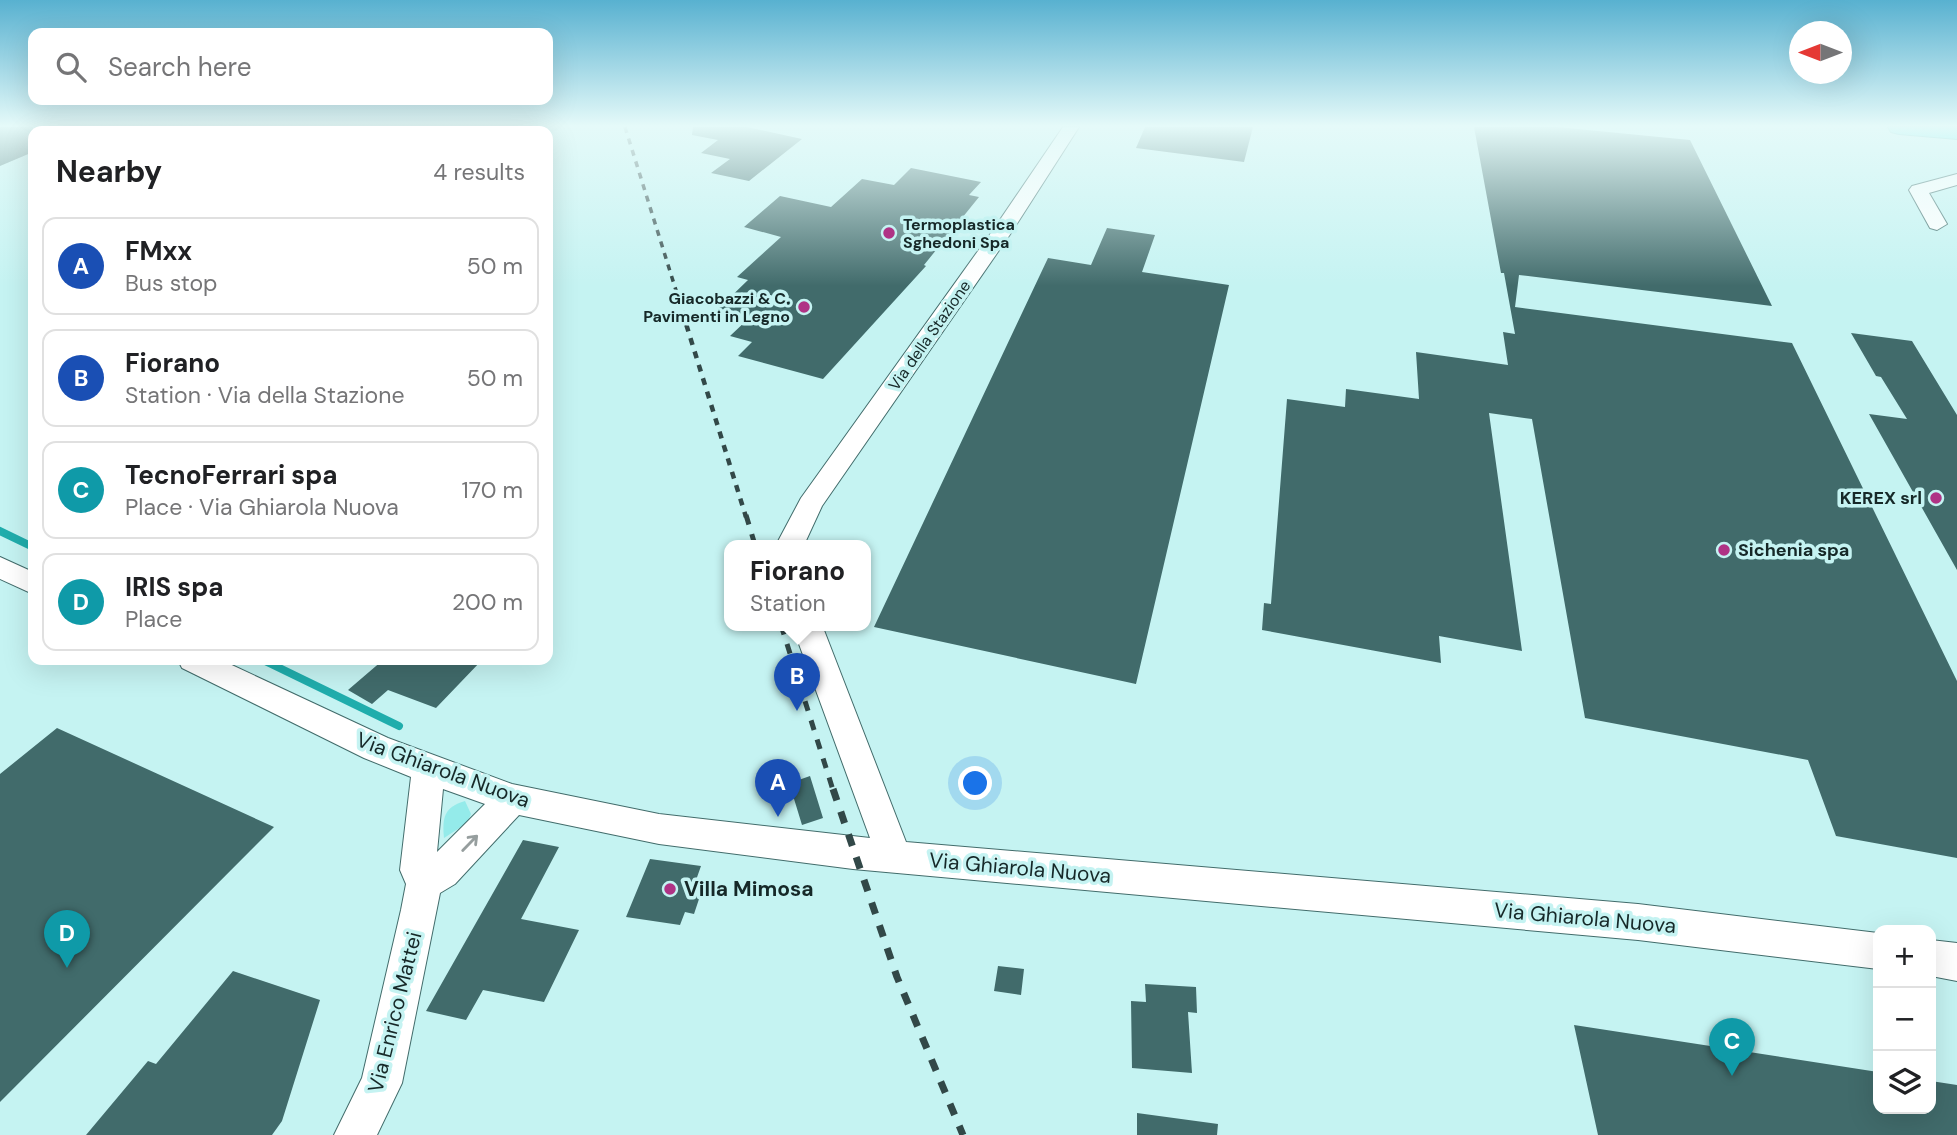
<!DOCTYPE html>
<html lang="en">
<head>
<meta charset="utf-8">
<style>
	body { margin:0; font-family:"DM Sans",sans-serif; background:#f2f2f2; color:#202124 }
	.controls { position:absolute; right:21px; bottom:21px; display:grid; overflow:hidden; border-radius:14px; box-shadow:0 7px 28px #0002 }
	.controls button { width:63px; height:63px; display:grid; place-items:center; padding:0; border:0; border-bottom:2px solid #e0e0e0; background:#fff; color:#202124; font:35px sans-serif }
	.compass { position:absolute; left:1789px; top:21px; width:63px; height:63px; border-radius:50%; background:#fff; box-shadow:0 7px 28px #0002; rotate:270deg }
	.you { position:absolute; left:976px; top:784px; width:24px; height:24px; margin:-18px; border:5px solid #fff; border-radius:50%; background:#1a73e8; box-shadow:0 0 0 10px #1a73e833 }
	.badge { display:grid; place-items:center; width:46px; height:46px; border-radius:50%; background:#af3385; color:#fff; font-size:23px; font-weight:700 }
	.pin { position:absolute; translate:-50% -58px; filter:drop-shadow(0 2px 4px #0008) }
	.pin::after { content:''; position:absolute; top:37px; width:24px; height:21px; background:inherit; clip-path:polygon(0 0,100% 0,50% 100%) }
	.popup { position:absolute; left:724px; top:540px; width:147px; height:91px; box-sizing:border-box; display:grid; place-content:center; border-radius:14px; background:#fff; filter:drop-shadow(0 2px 5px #0005); font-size:23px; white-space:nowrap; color:#757577 }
	.popup b { font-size:26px; color:#202124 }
	.popup::after { content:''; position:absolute; left:50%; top:100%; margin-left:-14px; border:14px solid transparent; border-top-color:#fff }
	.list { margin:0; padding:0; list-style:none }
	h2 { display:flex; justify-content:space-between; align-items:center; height:91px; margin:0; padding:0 28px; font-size:30px }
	h2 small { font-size:23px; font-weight:400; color:#757577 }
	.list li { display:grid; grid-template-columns:46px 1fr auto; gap:21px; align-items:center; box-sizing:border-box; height:98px; margin:0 14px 14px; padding:0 14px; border:2px solid #e0e0e0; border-radius:14px }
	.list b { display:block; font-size:26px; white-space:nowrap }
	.list p { margin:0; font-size:23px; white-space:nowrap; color:#757577 }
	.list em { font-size:23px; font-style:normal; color:#757577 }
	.icon { flex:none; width:38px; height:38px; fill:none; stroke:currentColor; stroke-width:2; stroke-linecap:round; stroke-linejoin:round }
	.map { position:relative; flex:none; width:1957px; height:1135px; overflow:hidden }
	.search { position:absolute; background:#fff; box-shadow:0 7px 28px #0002; left:28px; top:28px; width:525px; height:77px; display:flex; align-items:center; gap:18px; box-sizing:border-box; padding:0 24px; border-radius:14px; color:#757577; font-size:26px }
	.panel { position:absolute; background:#fff; box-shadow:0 7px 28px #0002; left:28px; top:126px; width:525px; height:539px; border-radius:14px }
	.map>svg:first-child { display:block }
	.green { fill:#94ebea }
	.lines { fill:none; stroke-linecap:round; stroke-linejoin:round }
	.stream { stroke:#20adac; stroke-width:8 }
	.building { fill:#416b6b }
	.minor-casing { stroke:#426c6b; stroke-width:2 }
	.highway-casing { stroke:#2aa8a7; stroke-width:2 }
	.minor { fill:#fff; fill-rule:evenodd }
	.highway { fill:#34edec; fill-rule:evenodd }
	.rail-far3 { stroke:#324848; stroke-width:3.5; stroke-dasharray:6 6; stroke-linecap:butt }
	.rail-far2 { stroke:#324848; stroke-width:4.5; stroke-dasharray:7 7; stroke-linecap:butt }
	.rail-far1 { stroke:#324848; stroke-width:5; stroke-dasharray:10 10; stroke-linecap:butt }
	.rail { stroke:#324848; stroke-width:7; stroke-dasharray:12 12; stroke-linecap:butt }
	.oneway { stroke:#969e9e }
	.poi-dot { fill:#af3385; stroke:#c5f3f2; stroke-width:2.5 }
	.labels { text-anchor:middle; stroke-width:7; stroke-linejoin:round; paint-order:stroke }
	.far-poi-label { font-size:16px; font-weight:bold; fill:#162828; stroke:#c5f3f2; text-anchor:start }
	.far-street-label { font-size:16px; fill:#162828; stroke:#c5f3f2 }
	.poi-label { font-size:18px; font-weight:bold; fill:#162828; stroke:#c5f3f2; text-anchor:end }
	.near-street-label { font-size:21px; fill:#162828; stroke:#c5f3f2 }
	.near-poi-label { font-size:21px; font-weight:bold; fill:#162828; stroke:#c5f3f2; text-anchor:start }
</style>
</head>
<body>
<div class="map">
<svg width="1957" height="1135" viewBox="0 0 1957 1135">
	<rect width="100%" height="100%" fill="#c5f3f2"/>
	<path class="green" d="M465,801L471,814L467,823L444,838C442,818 444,807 465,801Z"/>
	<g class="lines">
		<path class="stream" d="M0,531L33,547
			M263,660L399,726"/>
	</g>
	<path class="building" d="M0,127H33V152L0,166Z
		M693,127H747L802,139L749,181L711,173L730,159L701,153L718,140L692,135Z
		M1145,127H1253L1244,162L1136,148Z
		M1474,127H1557L1690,140L1772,306L1519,275L1515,307L1792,343L1957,681V858L1836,836L1808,760L1585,718L1532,419L1489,413L1522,651L1439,636L1441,663L1262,630L1264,603L1271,604L1287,399L1345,407L1346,389L1419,399L1416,352L1508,365L1503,332L1515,334L1504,273H1501Z
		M911,168L981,182L969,195L979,197L924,265L926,266L823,379L738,356L752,342L730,336L748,319L716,311L748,280L737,277L781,237L744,227L780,196L831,207L862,179L894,185Z
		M1107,228L1155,235L1142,272L1229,285L1136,684L874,627L1048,258L1091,265Z
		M1851,333L1912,341L1957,415V570L1869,414L1907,419L1881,377L1876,376Z
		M383,660H482L436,708L388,690L372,704L348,690Z
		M57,728L274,827L0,1102V774Z
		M790,771L793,782L810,776L823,818L802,825L791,789L779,793L774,776Z
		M523,840L559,847L521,919L579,930L544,1002L483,990L466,1020L426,1011Z
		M650,859L701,866L695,883L704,884L694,914L685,912L680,925L626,917Z
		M998,966L1024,969L1021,995L994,991Z
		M233,971L320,1000L282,1121L272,1135H86L148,1061L156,1064Z
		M1145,984L1196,987L1197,1013L1188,1012L1192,1073L1132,1068L1131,1001L1146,1002Z
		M1574,1025L1878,1072V1109H1931V1081L1957,1085V1135H1598Z
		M1137,1113L1218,1124L1217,1135H1137Z"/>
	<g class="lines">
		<g class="minor-casing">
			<path id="minor" d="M1063,127H1079L1011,233L822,506L804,545H776L801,498L993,230Z
				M1957,174V185L1929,193L1947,224L1937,230L1930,228L1909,190L1912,186Z
				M0,557L33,572V594L0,579Z
				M792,625H822L906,842L1638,904L1878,933V969L1638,940L853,869L659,844L519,815L455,884L440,893L402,1083L377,1135H334L362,1078L401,910L406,884L400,870L411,777L364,758L182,668L178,660H221L388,738L512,784L659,814L870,838ZM443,789L485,804L437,852Z
				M1931,940L1957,943V981L1931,976Z"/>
		</g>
		<g class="highway-casing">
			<path id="highway" d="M1888,127H1957V139L1899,134L1891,132Z"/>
		</g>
		<use href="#minor" class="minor"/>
		<use href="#highway" class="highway"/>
		<path class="rail-far3" d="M625,127L679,300"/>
		<path class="rail-far2" d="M678,298L746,517"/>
		<path class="rail-far1" d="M746,515L755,545
			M781,625L833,790"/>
		<path class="rail" d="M833,789L897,977L963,1135"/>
	</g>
	<defs><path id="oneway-shaft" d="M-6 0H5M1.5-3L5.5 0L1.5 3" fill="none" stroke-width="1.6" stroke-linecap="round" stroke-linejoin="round" transform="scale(1.75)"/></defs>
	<use class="oneway" href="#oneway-shaft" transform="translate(470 843) rotate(-46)"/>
	<linearGradient id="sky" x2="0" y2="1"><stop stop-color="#58b1d0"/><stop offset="0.44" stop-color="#e5faf9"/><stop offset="1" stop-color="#e5faf9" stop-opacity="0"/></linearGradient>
	<rect width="1957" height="286" fill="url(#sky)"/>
	<g class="poi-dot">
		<circle cx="889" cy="233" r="7"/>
		<circle cx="804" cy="307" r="7"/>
		<circle cx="1936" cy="498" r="7"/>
		<circle cx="1724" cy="550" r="7"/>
		<circle cx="670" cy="889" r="7"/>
	</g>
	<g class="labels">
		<g class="far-poi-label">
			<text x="903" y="230">Termoplastica<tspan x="903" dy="18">Sghedoni Spa</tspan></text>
			<text x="790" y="304" text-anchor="end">Giacobazzi &amp; C.<tspan x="790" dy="18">Pavimenti in Legno</tspan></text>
		</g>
		<g class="far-street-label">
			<text transform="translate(929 335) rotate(-55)" y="6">Via della Stazione</text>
		</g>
		<g class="poi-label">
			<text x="1922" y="504">KEREX srl</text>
			<text x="1738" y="556" text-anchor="start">Sichenia spa</text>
		</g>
		<g class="near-street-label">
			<text transform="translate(443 770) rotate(20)" y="7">Via Ghiarola Nuova</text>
			<text transform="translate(1020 868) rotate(5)" y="7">Via Ghiarola Nuova</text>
			<text transform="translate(1585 918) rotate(5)" y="7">Via Ghiarola Nuova</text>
			<text transform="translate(395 1012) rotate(-76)" y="7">Via Enrico Mattei</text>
		</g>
		<g class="near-poi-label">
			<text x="684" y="896">Villa Mimosa</text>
		</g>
	</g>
</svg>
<div class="controls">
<button>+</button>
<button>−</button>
<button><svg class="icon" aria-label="layers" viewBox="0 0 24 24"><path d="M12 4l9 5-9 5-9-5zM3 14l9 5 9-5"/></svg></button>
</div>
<svg class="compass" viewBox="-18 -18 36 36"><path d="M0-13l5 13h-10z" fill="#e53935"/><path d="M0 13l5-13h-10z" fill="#757577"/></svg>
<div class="you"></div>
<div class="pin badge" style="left:778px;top:817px;background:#1a4fb4">A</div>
<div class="pin badge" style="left:797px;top:711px;background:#1a4fb4">B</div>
<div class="popup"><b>Fiorano</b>Station</div>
<div class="pin badge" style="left:1732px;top:1076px;background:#0f9aa8">C</div>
<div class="pin badge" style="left:67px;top:968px;background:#0f9aa8">D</div>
<div class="search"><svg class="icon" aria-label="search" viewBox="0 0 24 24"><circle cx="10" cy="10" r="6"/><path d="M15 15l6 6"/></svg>Search here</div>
<section class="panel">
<h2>Nearby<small>4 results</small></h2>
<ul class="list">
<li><span class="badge" style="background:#1a4fb4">A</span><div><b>FMxx</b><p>Bus stop</p></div><em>50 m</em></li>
<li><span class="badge" style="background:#1a4fb4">B</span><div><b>Fiorano</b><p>Station · Via della Stazione</p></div><em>50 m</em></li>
<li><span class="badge" style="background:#0f9aa8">C</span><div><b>TecnoFerrari spa</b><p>Place · Via Ghiarola Nuova</p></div><em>170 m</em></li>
<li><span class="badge" style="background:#0f9aa8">D</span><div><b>IRIS spa</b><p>Place</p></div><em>200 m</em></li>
</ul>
</section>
</div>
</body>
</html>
